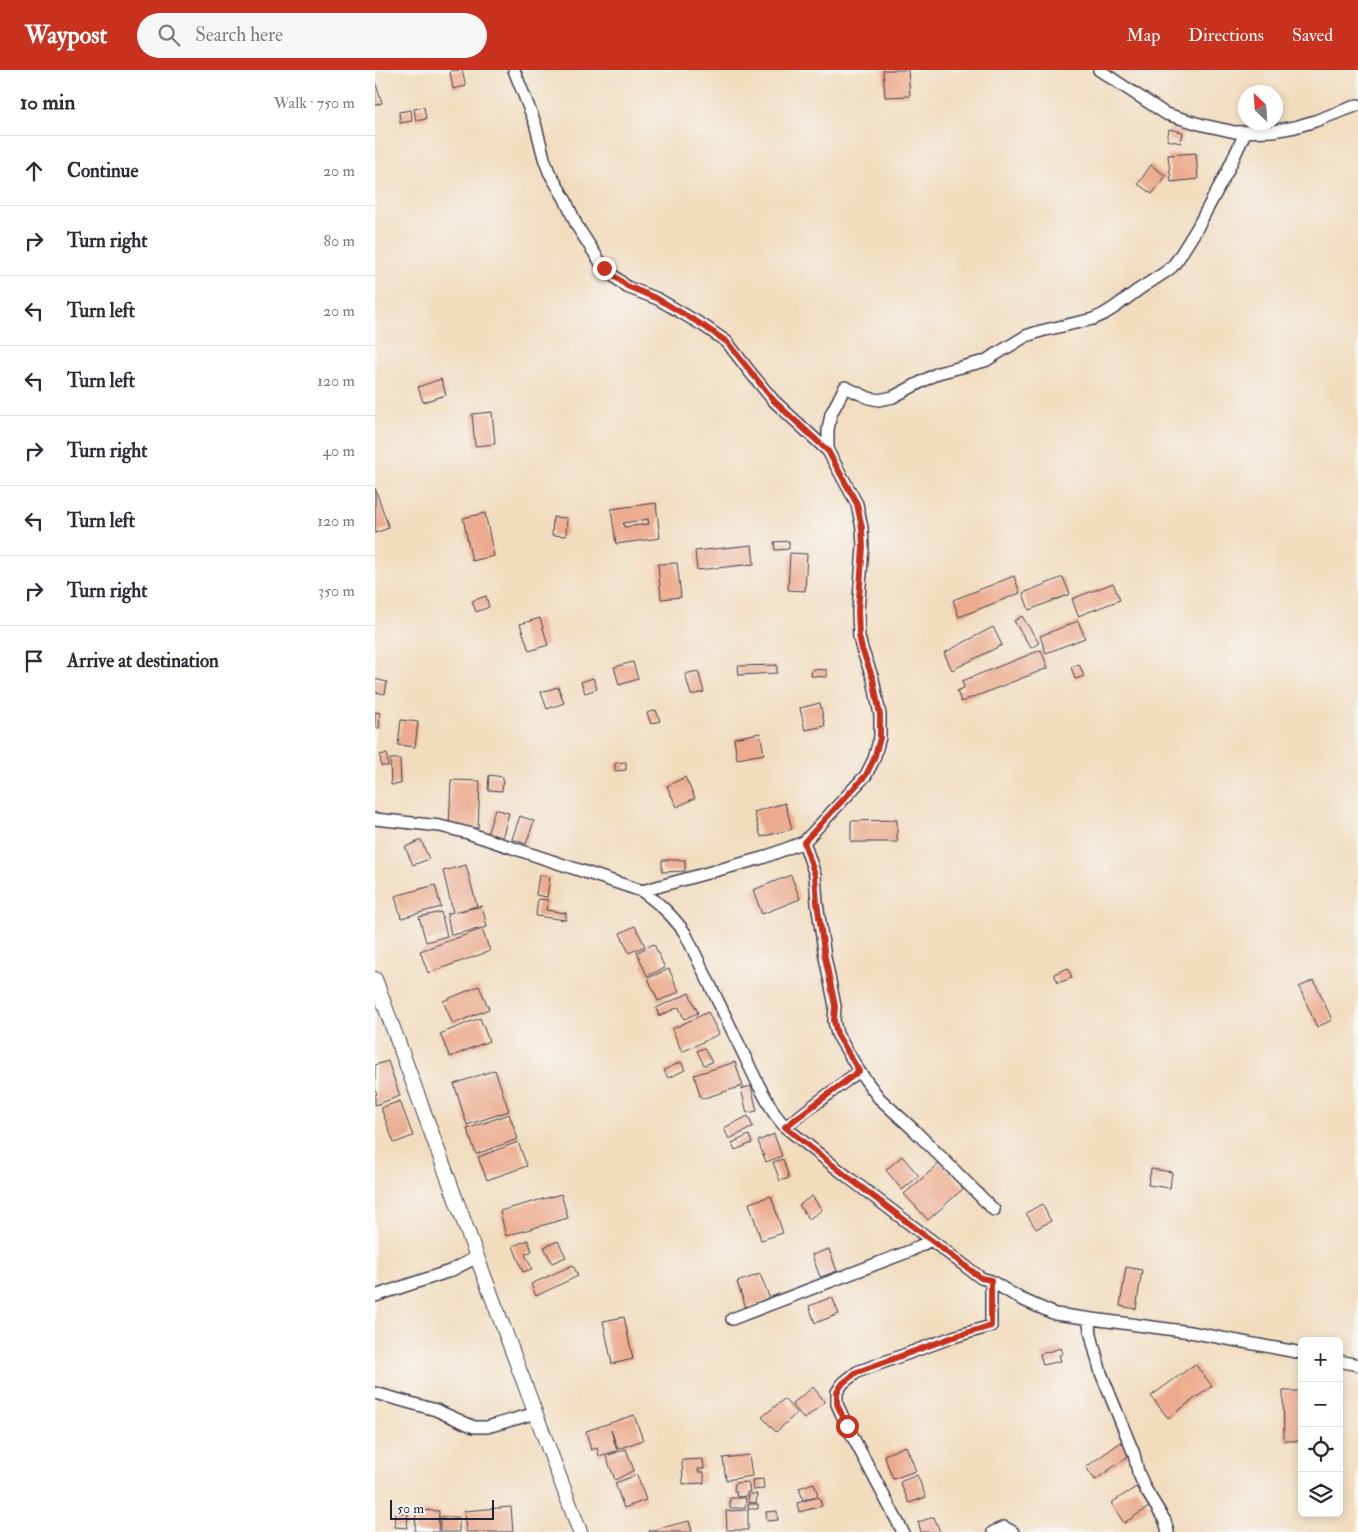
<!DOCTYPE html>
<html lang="en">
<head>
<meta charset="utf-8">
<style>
	body { margin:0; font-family:"IM FELL Double Pica",serif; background:#f7f7f7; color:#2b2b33 }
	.controls { position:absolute; right:15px; bottom:15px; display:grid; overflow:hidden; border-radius:8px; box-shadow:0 2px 8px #0003 }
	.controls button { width:45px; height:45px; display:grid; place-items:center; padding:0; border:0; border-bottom:1px solid #e1e1e2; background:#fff; color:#2b2b33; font:25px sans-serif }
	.compass { position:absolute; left:863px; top:15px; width:45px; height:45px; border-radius:50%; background:#fff; box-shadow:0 2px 8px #0003; rotate:335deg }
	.scale { position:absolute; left:15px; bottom:12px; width:104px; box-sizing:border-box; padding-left:5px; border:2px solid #22223b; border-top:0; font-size:14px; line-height:18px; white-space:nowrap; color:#22223b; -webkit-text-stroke:4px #f6f6f2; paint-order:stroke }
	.stop { position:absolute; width:15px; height:15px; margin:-11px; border:4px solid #c8321e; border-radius:50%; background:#fff }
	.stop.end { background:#c8321e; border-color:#fff; box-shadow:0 1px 5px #0008 }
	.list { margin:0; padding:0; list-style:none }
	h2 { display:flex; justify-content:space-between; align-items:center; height:65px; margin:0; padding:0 20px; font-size:21px }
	h2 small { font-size:16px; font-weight:400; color:#7c7c81 }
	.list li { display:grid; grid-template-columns:32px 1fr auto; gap:15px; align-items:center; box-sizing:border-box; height:70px; padding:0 20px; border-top:1px solid #e1e1e2 }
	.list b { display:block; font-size:19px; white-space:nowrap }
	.list em { font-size:16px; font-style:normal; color:#7c7c81 }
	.icon { flex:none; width:28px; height:28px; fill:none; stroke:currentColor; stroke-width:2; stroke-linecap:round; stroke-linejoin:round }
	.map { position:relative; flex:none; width:983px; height:1462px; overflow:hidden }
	header { display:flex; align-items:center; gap:30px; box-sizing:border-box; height:70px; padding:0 25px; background:#c8321e; color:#fff }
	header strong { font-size:24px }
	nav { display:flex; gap:28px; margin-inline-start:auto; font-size:18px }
	.search { width:350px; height:45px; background:#f7f7f7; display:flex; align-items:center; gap:12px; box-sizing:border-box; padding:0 18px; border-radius:28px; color:#7c7c81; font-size:19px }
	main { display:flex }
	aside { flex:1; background:#fff }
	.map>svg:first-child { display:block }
	.building { fill:#ecab8e; fill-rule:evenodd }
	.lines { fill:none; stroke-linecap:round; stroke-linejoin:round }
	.minor-casing { stroke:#413e4f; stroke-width:14 }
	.tertiary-casing { stroke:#413e4f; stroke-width:16 }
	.minor { stroke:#fff; stroke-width:11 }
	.tertiary { stroke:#fff; stroke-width:14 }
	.route { stroke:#c8321e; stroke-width:6 }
</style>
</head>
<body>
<header>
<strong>Waypost</strong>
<div class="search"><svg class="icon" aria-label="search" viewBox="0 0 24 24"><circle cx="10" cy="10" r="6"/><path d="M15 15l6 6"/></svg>Search here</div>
<nav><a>Map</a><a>Directions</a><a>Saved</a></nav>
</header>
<main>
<aside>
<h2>10 min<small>Walk · 750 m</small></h2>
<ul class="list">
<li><svg class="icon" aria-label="ahead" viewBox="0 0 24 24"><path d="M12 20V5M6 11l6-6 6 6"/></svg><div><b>Continue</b></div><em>20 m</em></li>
<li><svg class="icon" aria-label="right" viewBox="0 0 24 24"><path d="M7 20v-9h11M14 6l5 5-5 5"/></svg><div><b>Turn right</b></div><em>80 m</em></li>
<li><svg class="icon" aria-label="left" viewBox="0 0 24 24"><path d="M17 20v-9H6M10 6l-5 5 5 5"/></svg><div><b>Turn left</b></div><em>20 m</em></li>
<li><svg class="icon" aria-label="left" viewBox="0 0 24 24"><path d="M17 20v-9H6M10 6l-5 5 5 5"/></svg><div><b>Turn left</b></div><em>120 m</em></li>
<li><svg class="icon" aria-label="right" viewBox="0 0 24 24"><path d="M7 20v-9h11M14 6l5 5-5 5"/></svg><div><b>Turn right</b></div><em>40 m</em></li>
<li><svg class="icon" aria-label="left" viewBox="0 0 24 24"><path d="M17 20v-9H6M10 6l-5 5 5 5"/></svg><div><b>Turn left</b></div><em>120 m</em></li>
<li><svg class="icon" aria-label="right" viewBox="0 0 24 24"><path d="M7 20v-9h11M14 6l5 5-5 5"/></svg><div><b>Turn right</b></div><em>350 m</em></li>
<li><svg class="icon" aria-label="arrive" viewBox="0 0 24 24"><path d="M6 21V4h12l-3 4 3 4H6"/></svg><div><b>Arrive at destination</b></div></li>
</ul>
</aside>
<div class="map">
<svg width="983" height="1462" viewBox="0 0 983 1462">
	<rect width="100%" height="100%" fill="#f6f6f2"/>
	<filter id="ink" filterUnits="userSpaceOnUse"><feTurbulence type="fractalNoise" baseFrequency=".02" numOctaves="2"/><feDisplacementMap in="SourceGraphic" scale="10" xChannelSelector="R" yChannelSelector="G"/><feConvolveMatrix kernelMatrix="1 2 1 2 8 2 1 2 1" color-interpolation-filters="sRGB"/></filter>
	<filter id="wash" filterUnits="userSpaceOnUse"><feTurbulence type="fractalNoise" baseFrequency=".0096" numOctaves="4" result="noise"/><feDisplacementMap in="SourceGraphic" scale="20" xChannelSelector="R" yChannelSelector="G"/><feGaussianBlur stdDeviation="1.12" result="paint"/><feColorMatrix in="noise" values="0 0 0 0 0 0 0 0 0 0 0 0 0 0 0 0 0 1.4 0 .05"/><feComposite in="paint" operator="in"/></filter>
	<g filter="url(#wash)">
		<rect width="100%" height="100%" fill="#f2dcbe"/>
		<g id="blocks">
			<path class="building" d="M87,0L91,16L78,19L75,1Z
				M508,0H533L535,26L510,27Z
				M0,11L7,33L0,35Z
				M49,37L51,49L41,51L39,39Z
				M36,40L37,51L25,53L24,42Z
				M794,59L808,62L806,73L792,70Z
				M821,83L823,109L796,112L793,85Z
				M776,95L791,106L777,124L763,114Z
				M66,309L71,325L48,332L43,317Z
				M117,342L120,374L100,376L97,344Z
				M0,418L14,458L0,463Z
				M281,433L285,468L241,474L236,439ZM273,449L274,454L249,457L248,453Z
				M110,443L119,486L97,491L88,448Z
				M178,447L192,448L191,466L177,465Z
				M414,471V479L400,480L399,472Z
				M377,475L379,494L322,500L320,481Z
				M415,483L432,484L430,521L413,520Z
				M302,493L306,527L286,529L283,494Z
				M639,506L645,523L584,547L578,530Z
				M688,507L695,524L654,540L648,523Z
				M738,513L745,530L703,546L697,529Z
				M111,526L114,537L101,542L97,531Z
				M647,546L664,573L656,578L639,551Z
				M165,548L173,575L154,581L145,554Z
				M703,551L710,568L671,583L665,566Z
				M618,557L627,575L577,600L569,583Z
				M666,580L673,598L586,632L582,621L589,618L587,611Z
				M258,592L263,609L244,615L239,597Z
				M704,594L709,606L700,609L696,597Z
				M402,595V603L364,605L363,596Z
				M437,599L452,600V607L436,606Z
				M323,601L329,622L316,625L310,604Z
				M218,608L222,619L210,623L206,612Z
				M0,609L12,612L10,624L0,622Z
				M183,617L189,633L172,639L166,622Z
				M445,633L450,656L430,660L425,638Z
				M281,640L285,651L276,654L272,643Z
				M0,642L5,643L4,658H0Z
				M26,650L43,652L40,677L23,675Z
				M385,663L389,684L362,689L359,668Z
				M12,684L13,696H6L5,685Z
				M15,689H25L26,714L16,715Z
				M251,692V700L240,701V693Z
				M114,705L128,707L127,721L113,720Z
				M310,707L320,728L302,737L292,716Z
				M76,710L105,711L103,758L74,757Z
				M410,733L417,759L386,767L379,742Z
				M120,739L134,743L127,769L112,765Z
				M145,746L159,751L151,774L137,769Z
				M522,750V772H476V751Z
				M46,770L54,789L38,795L30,777Z
				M287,790H310V801L287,802Z
				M91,795L102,836L81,842L107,836L112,857L76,865L72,844L78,842L68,801Z
				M164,805L175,807L172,827L161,825Z
				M416,805L425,829L387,844L378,820Z
				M60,815L66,837L26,848L20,826Z
				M163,829L173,830L171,840L191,843V850L161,846Z
				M66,842L72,866L51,872L44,847Z
				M260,856L270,876L254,883L245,863Z
				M107,859L115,881L53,903L45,881Z
				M279,874L290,898L272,906L262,882Z
				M693,898L697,908L683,913L679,904Z
				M294,899L304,922L283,931L273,908Z
				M939,910L957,950L942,957L924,917Z
				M104,916L114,939L78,954L68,931Z
				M314,923L323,943L309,949L304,937L284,946L281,938Z
				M333,942L344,964L307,982L297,959Z
				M105,948L114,971L75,987L65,964Z
				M329,978L337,992L329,995L322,981Z
				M13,991L25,1026L0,1035V1025L2,1024L0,1019V995Z
				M306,992L310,1000L293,1008L289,1000Z
				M360,992L368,1016L326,1029L319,1005Z
				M120,1000L134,1041L92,1055L79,1014Z
				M376,1016L382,1041L372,1043L366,1019Z
				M25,1031L38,1066L19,1073L6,1038Z
				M134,1044L143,1069L101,1084L92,1059Z
				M373,1046L378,1057L354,1069L349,1058Z
				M399,1064L407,1086L391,1092L383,1071Z
				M374,1065L377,1073L360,1080L357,1073Z
				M143,1072L152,1096L112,1110L103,1087Z
				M527,1086L544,1106L527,1120L511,1100Z
				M408,1089L414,1108L405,1111L398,1092Z
				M566,1092L589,1118L553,1150L529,1124Z
				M776,1099L797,1102L795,1118L773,1115Z
				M186,1124L193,1148L131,1166L125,1141Z
				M396,1126L408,1163L386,1170L374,1133Z
				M437,1126L447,1140L434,1149L424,1135Z
				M667,1134L676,1151L661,1159L651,1143Z
				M153,1170L157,1181L150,1184L157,1199L148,1202L138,1176Z
				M183,1171L191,1187L177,1193L169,1177Z
				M454,1179L462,1201L445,1207L437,1185Z
				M198,1195L203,1206L161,1226L156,1214Z
				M751,1197L767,1200L761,1239L745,1236Z
				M385,1204L395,1229L371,1238L362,1212Z
				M457,1227L464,1244L440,1253L434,1236Z
				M249,1247L258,1289L237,1294L228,1251Z
				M686,1278L688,1284L684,1285L686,1291L668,1295L665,1284Z
				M820,1294L837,1316L793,1348L776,1326Z
				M438,1317L450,1332L429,1349L417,1334Z
				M908,1321H927V1371H909Z
				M409,1329L422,1343L401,1362L387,1347Z
				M259,1345L268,1370L243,1379L236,1360L242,1381L224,1386L222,1378L216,1380L211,1361Z
				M746,1372L755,1385L720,1410L711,1397Z
				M531,1376L541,1401L518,1409L509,1385Z
				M251,1379L259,1400L240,1410L231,1386Z
				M374,1385L377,1406L351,1410L348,1388Z
				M328,1389L329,1399H323V1402H329V1413L308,1414L307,1390Z
				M262,1405L271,1430L249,1438L240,1413Z
				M542,1405L551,1427L534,1433L525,1412Z
				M388,1409L389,1419L378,1420L377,1410Z
				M373,1412L375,1422H372V1426L362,1427L361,1421H359L360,1413Z
				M439,1413L443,1425L428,1430L424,1418Z
				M761,1417L774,1437L749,1453L736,1433Z
				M374,1424H382L381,1433L373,1432Z
				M444,1427L447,1436L424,1442L422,1433Z
				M355,1428H371L370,1438H355Z
				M373,1434H383V1439H373Z
				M136,1437L138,1462H91L89,1441Z
				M41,1440L64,1441L63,1462H40Z
				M373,1440V1460H352L351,1441Z
				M402,1441L403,1450L392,1451L391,1442Z
				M21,1443H33L32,1458L20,1457Z
				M65,1447H84V1462H65Z
				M559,1447L565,1462H546L543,1452Z
				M314,1451L317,1462H274V1461Z"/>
		</g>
	</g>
	<g filter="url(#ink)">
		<use href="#blocks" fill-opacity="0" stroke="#413e4f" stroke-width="1"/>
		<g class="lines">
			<g class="minor-casing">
				<path id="minor" d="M139,0L160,53L169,88L174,102L190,129L202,156L229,198L252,217L283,229L329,256L352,272L375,302L399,331L453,381
					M724,0L791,44L828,55L860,62L898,61L920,57L940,51L983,35
					M0,749L65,756L93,763L267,821C286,835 296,844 310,863L384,1016L399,1043L410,1057L474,1108L606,1208L616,1211L646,1229L680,1244L815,1262L927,1283
					M429,772L440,805L442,833L450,887L460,936L459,951L462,964L484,1001L504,1028L539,1060L619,1140
					M267,821L387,788L429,772L491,705L499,689L505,667V645L498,609L487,579L484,567L483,541L488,477L487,458L482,434L453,381V360L456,344L470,317L494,328L504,330L518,327L563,303L610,291L651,266L666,261L718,249L729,244L740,237L763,220L789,203L797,197L803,189L821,160L852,102L870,63
					M410,1057L484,1001
					M0,1226L75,1201L102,1187
					M357,1249L535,1181L556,1170
					M713,1250L718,1273L726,1303L759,1384L763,1402L771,1420L790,1451L793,1462
					M964,1291L983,1295
					M0,1323L61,1340L99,1357H112L161,1343
					M528,1462L472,1356L462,1334V1322L468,1313L482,1302L578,1267L616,1256V1211
					M618,1462L629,1457L638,1462"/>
			</g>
			<g class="tertiary-casing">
				<path id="tertiary" d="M0,909L102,1187L205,1462"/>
			</g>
			<use href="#minor" class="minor"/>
			<use href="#tertiary" class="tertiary"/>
		</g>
	</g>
	<g class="lines" filter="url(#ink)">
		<path class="route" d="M229,198L252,216L283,229L329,256L352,272L399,331L453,381L482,434L487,458L488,477L483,541L484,566L487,579L498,609L505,645V668L499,689L491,705L429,772L440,805L442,833L450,887L460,936L459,951L462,964L484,1001L410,1057L474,1108L606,1208L616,1210V1256L578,1267L482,1302L468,1313L462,1322V1334L472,1356"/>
	</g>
</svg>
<div class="controls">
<button>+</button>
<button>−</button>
<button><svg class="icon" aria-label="locate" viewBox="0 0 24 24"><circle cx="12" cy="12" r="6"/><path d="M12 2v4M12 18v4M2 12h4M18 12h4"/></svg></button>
<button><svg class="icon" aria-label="layers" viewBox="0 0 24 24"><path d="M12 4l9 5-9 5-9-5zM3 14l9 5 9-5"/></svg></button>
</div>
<svg class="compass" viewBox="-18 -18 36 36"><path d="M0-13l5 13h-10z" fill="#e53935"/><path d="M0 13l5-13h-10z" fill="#7c7c81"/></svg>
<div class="scale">50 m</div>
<div class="stop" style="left:472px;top:1356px"></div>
<div class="stop end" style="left:229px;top:198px"></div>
</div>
</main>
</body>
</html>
